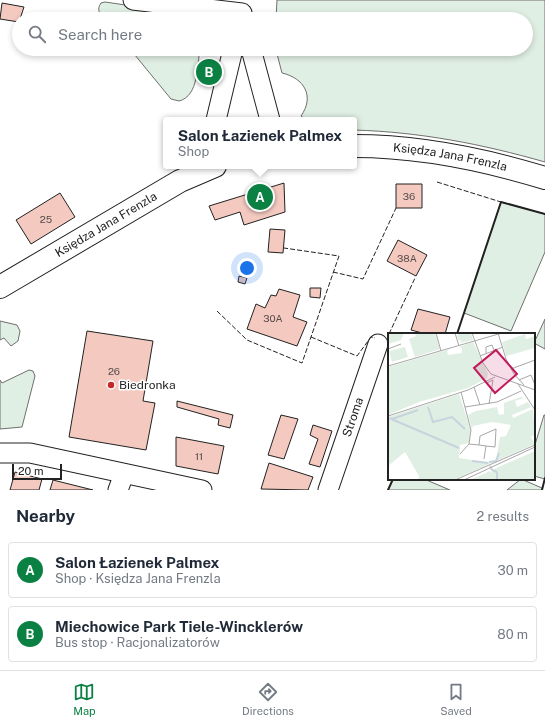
<!DOCTYPE html>
<html lang="en">
<head>
<meta charset="utf-8">
<style>
	body { margin:0; font-family:"Public Sans",sans-serif; background:#f2f2f3; color:#1f2937 }
	.scale { position:absolute; left:12px; bottom:10px; width:50px; box-sizing:border-box; padding-left:4px; border:2px solid #222; border-top:0; font-size:11px; line-height:14px; white-space:nowrap; color:#222; -webkit-text-stroke:3px #fff; paint-order:stroke }
	.you { position:absolute; left:247px; top:268px; width:14px; height:14px; margin:-10px; border:3px solid #fff; border-radius:50%; background:#1a73e8; box-shadow:0 0 0 6px #1a73e833 }
	.badge { display:grid; place-items:center; width:26px; height:26px; border-radius:50%; background:#0b8043; color:#fff; font-size:13px; font-weight:700 }
	.pin { position:absolute; translate:-50% -50%; border:2px solid #fff; box-shadow:0 1px 4px #0006 }
	.popup { position:absolute; left:163px; top:117px; width:194px; height:52px; box-sizing:border-box; display:grid; place-content:center; border-radius:4px; background:#fff; filter:drop-shadow(0 1px 3px #0005); font-size:13px; white-space:nowrap; color:#747a83 }
	.popup b { font-size:15px; color:#1f2937 }
	.popup::after { content:''; position:absolute; left:50%; top:100%; margin-left:-8px; border:8px solid transparent; border-top-color:#fff }
	.list { margin:0; padding:0; list-style:none }
	h2 { display:flex; justify-content:space-between; align-items:center; height:52px; margin:0; padding:0 16px; font-size:17px }
	h2 small { font-size:13px; font-weight:400; color:#747a83 }
	.list li { display:grid; grid-template-columns:26px 1fr auto; gap:12px; align-items:center; box-sizing:border-box; height:56px; margin:0 8px 8px; padding:0 8px; border:1px solid #e0e1e3; border-radius:4px }
	.list b { display:block; font-size:15px; white-space:nowrap }
	.list p { margin:0; font-size:13px; white-space:nowrap; color:#747a83 }
	.list em { font-size:13px; font-style:normal; color:#747a83 }
	.icon { flex:none; width:22px; height:22px; fill:none; stroke:currentColor; stroke-width:2; stroke-linecap:round; stroke-linejoin:round }
	.map { position:relative; flex:none; width:545px; height:490px; overflow:hidden }
	.search { position:absolute; background:#fff; box-shadow:0 2px 6px #0003; left:12px; right:12px; top:12px; height:44px; display:flex; align-items:center; gap:10px; box-sizing:border-box; padding:0 14px; border-radius:22px; color:#747a83; font-size:15px }
	.sheet { height:180px; background:#fff }
	nav { display:flex; justify-content:space-around; align-items:center; box-sizing:border-box; height:56px; border-top:1px solid #e0e1e3; background:#fff; font-size:11px; color:#747a83 }
	nav a { display:grid; justify-items:center; gap:2px }
	nav .on { color:#0b8043 }
	.map>svg:first-child { display:block }
	.green { fill:#e0efe3; stroke:#6f6f6f }
	.building { fill:#f3c9c0; stroke:#222 }
	.lines { fill:none; stroke-linecap:round; stroke-linejoin:round }
	.minor-casing { stroke:#222; stroke-width:21 }
	.major-casing { stroke:#222; stroke-width:24 }
	.minor { stroke:#fff; stroke-width:19 }
	.major { stroke:#fff; stroke-width:22 }
	.fence { stroke:#222; stroke-width:1; stroke-dasharray:5 2; stroke-linecap:butt }
	.wall { stroke:#222; stroke-width:2 }
	.poi-dot { fill:#c62828; stroke:#fff; stroke-width:1.5 }
	.labels { text-anchor:middle; stroke-width:3; stroke-linejoin:round; paint-order:stroke }
	.number-label { font-size:10px; fill:#564c4a }
	.street-label { font-size:12px; fill:#222; stroke:#fff }
	.poi-label { font-size:12px; fill:#222; stroke:#fff; text-anchor:start }
	.inset-river { fill:none; stroke:#c7d3dd; stroke-width:2 }
	.inset-road { fill:none; stroke:#a7a7a7; stroke-width:1 }
	.view { fill:#c2185b; fill-opacity:0.15; stroke:#c2185b; stroke-width:2 }
	.inset-edge { fill:none; stroke:#222; stroke-width:2 }
</style>
</head>
<body>
<div class="map">
<svg width="545" height="490" viewBox="0 0 545 490">
	<rect width="100%" height="100%" fill="#fff"/>
	<path class="green" d="M277,0H545V162C482,144 420,132 354,130V120H306L301,116C315,96 304,78 282,73L276,50L526,49V19H276Z
		M105,2L173,12L204,19H105C100,14 96,10 101,3Z
		M130,49H200C197,65 199,96 179,101L171,99Z
		M501,202L545,214V252L511,331L464,313Z
		M545,319V349L534,343Z
		M0,321L17,325L20,331L18,341L11,346L4,338L0,340Z
		M29,370L33,371L35,376L22,427L0,429V380L2,383Z
		M544,415H545V479L534,476V448Z
		M393,479H424L450,490H388Z
		M521,479L542,488V490H507Z"/>
	<path class="building" d="M2,3L24,7L19,22L0,19Z
		M284,183L285,212L244,225L240,212L215,220L209,206Z
		M396,184H422V208H396Z
		M60,193L75,217L31,244L16,220Z
		M270,229L285,230L283,253L268,252Z
		M398,240L427,255L416,276L387,261Z
		M239,276L247,278L245,284L238,282Z
		M310,288H321L320,298L310,297Z
		M279,289L300,295L293,317L307,322L297,346L247,329L256,304L265,308L271,295L276,296Z
		M418,309L450,317L445,334H426L411,330Z
		M87,331L153,341L143,401L155,403L146,450L69,437Z
		M177,401L233,415L230,428L218,425L219,419L177,407Z
		M281,415L298,419L284,459L268,455Z
		M313,425L332,431L320,467L309,464L318,439L310,435Z
		M176,437L224,446L218,474L176,466Z
		M269,463L313,477L308,490L261,489Z
		M15,472L42,479L39,490H10Z
		M53,480L93,490H50Z"/>
	<g class="lines">
		<g class="minor-casing">
			<g id="minor">
				<path d="M133,0L242,13"/>
				<path d="M251,49L270,120"/>
				<path d="M216,120L233,49"/>
				<path d="M0,453H30L202,490"/>
				<path d="M118,490L124,474"/>
				<path id="s1" d="M328,490L378,344"/>
			</g>
		</g>
		<g class="major-casing">
			<g id="major">
				<path id="s2" d="M354,146C419,146 483,159 545,178"/>
				<path id="s3" d="M0,287L180,181L215,166"/>
			</g>
		</g>
		<use href="#minor" class="minor"/>
		<use href="#major" class="major"/>
		<path class="fence" d="M437,182L501,202
			M333,272L363,279L396,208
			M217,311L247,340L302,363L339,256L284,248
			M389,334L415,278
			M311,337L357,356L371,337L375,338"/>
		<path class="wall" d="M457,334L501,202L545,214
			M388,490L393,479
			M542,490L545,478"/>
	</g>
	<circle class="poi-dot" cx="111" cy="385" r="4"/>
	<g class="labels">
		<g class="number-label">
			<text x="409" y="200">36</text>
			<text x="46" y="223">25</text>
			<text x="407" y="262">38A</text>
			<text x="273" y="322">30A</text>
			<text x="114" y="375">26</text>
			<text x="199" y="460">11</text>
		</g>
		<g class="street-label">
			<text dy="4" stroke="none"><textPath href="#s2" startOffset="97">Księdza Jana Frenzla</textPath></text>
			<text dy="4" stroke="none"><textPath href="#s3" startOffset="123">Księdza Jana Frenzla</textPath></text>
			<text dy="4" stroke="none"><textPath href="#s1" startOffset="77">Stroma</textPath></text>
		</g>
		<g class="poi-label">
			<text x="119" y="389">Biedronka</text>
		</g>
	</g>
	<g transform="translate(388 333)">
		<rect width="147" height="147" fill="#fff"/>
		<path d="M0,0H16L13,7L0,11ZM26,0H47L52,16L27,24L21,6L28,3ZM71,0H83L85,7L72,10L74,7L71,8L69,3ZM137,1L138,6L147,3V15L118,23L114,9ZM85,9L100,40L99,45L80,55L31,69L0,82V34L62,16L59,18L60,22L74,20V15L71,14ZM17,14L20,24L4,29L1,18ZM71,61L83,98L81,110L72,112L71,125L99,129L108,127L112,104L118,103L123,92L104,89L85,93L84,96L80,82L88,78L109,74L111,82L116,81V70L132,64L136,65L127,68L129,74L140,69L143,74L124,82L125,85L145,76L147,102L143,104L147,111L65,147H30L31,143L17,119L0,133V84ZM147,118V147H82L102,138L104,140V137Z" fill="#e0efe3"/>
		<path class="inset-river" d="M40,74L45,89L64,84L77,96M1,85L71,115M4,86L30,77M84,128L100,130M101,129L108,128L111,120M102,133L104,137L109,139V147"/>
		<path class="inset-road" d="M48,0L53,18M67,0L71,13M84,0L95,30L103,41L147,57M110,0L118,26L126,41L136,52M0,16L13,11M98,20V14L104,12L106,17M92,23L115,14M0,33L114,0M123,36L147,27M131,47L143,42L147,52M99,50L105,47L101,71M130,51L147,77M86,54L92,72M77,74L109,69L133,58M0,83L80,57L107,44M81,111L91,112L98,113L107,114L108,96L92,103L91,112M72,121L81,111L83,97L73,59M96,126L98,113M67,147L147,112M76,147L147,114"/>
		<path class="view" d="M108,17L129,41L107,60L86,35Z"/>
		<rect width="147" height="147" class="inset-edge"/>
	</g>
</svg>
<div class="scale">20 m</div>
<div class="you"></div>
<div class="pin badge" style="left:260px;top:197px">A</div>
<div class="popup"><b>Salon Łazienek Palmex</b>Shop</div>
<div class="pin badge" style="left:209px;top:72px">B</div>
<div class="search"><svg class="icon" aria-label="search" viewBox="0 0 24 24"><circle cx="10" cy="10" r="6"/><path d="M15 15l6 6"/></svg>Search here</div>
</div>
<section class="sheet">
<h2>Nearby<small>2 results</small></h2>
<ul class="list">
<li><span class="badge">A</span><div><b>Salon Łazienek Palmex</b><p>Shop · Księdza Jana Frenzla</p></div><em>30 m</em></li>
<li><span class="badge">B</span><div><b>Miechowice Park Tiele-Wincklerów</b><p>Bus stop · Racjonalizatorów</p></div><em>80 m</em></li>
</ul>
</section>
<nav>
<a class="on"><svg class="icon" aria-label="map" viewBox="0 0 24 24"><path d="M3 6l6-2 6 2 6-2v14l-6 2-6-2-6 2zM9 4v14M15 6v14"/></svg>Map</a>
<a><svg class="icon" aria-label="directions" viewBox="0 0 24 24"><path d="M12 3l9 9-9 9-9-9zM9 14v-3h6M13 9l2 2-2 2"/></svg>Directions</a>
<a><svg class="icon" aria-label="saved" viewBox="0 0 24 24"><path d="M7 4h10v16l-5-4-5 4z"/></svg>Saved</a>
</nav>
</body>
</html>
